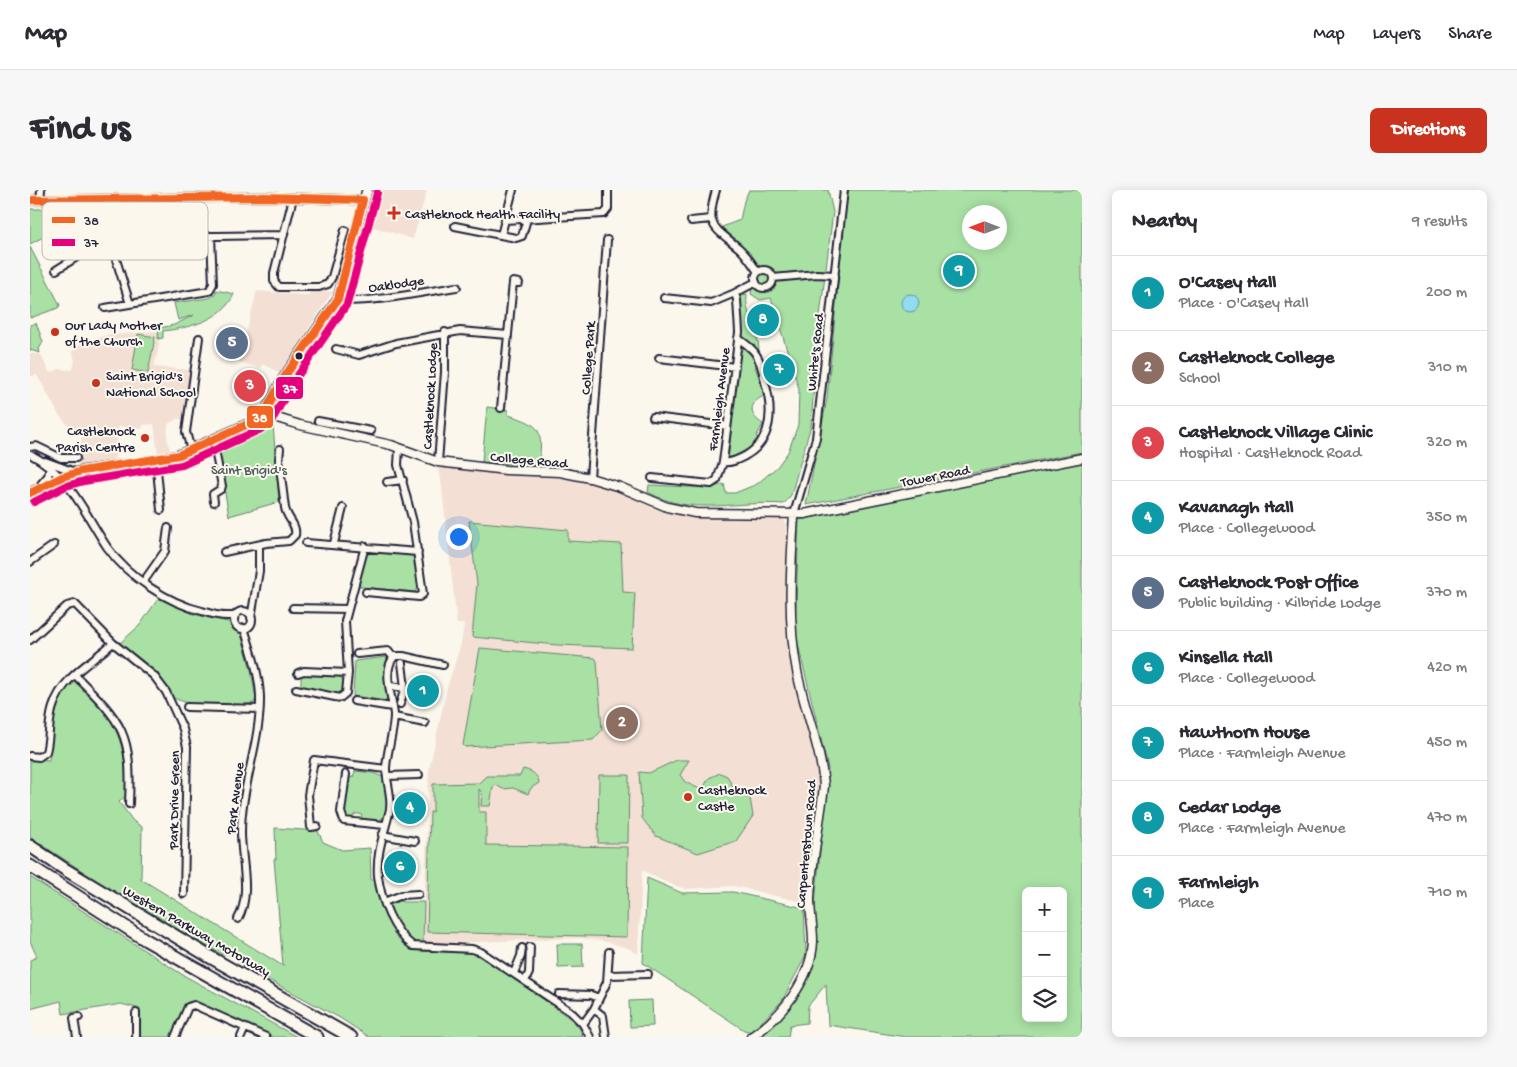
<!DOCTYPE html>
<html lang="en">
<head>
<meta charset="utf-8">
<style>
	body { margin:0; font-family:"Gochi Hand",sans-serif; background:#f7f7f7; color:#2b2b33 }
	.controls { position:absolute; right:15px; bottom:15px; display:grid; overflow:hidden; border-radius:8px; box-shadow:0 2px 12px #0003 }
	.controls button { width:45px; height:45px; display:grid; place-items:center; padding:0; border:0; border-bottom:1px solid #e1e1e2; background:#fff; color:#2b2b33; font:25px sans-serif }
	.compass { position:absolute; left:932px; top:15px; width:45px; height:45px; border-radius:50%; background:#fff; box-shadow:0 2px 12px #0003; rotate:270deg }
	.you { position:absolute; left:428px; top:346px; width:18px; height:18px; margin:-12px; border:4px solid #fff; border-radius:50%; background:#1a73e8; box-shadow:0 0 0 8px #1a73e833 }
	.badge { display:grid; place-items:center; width:32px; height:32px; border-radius:50%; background:#c8321e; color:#fff; font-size:16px; font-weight:700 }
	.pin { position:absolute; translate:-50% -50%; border:2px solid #fff; box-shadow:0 1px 5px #0006 }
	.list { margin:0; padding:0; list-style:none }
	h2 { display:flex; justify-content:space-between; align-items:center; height:65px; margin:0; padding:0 20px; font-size:21px }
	h2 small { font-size:16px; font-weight:400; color:#7c7c81 }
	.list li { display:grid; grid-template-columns:32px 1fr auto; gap:15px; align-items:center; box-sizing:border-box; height:75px; padding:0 20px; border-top:1px solid #e1e1e2 }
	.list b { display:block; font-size:19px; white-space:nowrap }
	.list p { margin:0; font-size:16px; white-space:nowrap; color:#7c7c81 }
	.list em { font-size:16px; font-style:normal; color:#7c7c81 }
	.icon { flex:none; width:28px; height:28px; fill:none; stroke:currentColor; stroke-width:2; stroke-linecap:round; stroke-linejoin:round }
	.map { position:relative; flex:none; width:1052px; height:847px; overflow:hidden; border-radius:8px }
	header { display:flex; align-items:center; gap:30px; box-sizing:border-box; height:70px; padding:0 25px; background:#fff; border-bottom:1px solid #e1e1e2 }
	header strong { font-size:24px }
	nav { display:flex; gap:28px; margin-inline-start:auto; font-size:18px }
	.intro { display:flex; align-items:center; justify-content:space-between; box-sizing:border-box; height:120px; padding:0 30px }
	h1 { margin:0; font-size:35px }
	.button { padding:12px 22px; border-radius:8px; background:#c8321e; color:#fff; font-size:18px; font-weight:700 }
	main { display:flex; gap:30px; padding:0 30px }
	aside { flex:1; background:#fff; border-radius:8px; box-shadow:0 2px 12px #0003 }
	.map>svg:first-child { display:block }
	.built { fill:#f3dfd3 }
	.green { fill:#a9e1a4; stroke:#668270; fill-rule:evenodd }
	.water { fill:#90dcf1; stroke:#6492a8 }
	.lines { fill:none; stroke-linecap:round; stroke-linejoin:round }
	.minor-casing { stroke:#22223b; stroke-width:10 }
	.tertiary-casing { stroke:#22223b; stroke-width:11 }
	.secondary-casing { stroke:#22223b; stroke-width:12 }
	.motorway-casing { stroke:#22223b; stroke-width:15 }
	.minor { stroke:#fbf7ec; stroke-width:6 }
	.tertiary { stroke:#fbf7ec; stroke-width:8 }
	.secondary { stroke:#fbf7ec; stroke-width:9 }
	.motorway { stroke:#fbf7ec; stroke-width:11 }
	.bus-1-casing { stroke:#fbf7ec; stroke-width:11 }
	.bus-2-casing { stroke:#fbf7ec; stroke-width:11 }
	.bus-1 { stroke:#f26522; stroke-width:8 }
	.bus-2 { stroke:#e5007d; stroke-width:8 }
	.poi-dot { fill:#c8321e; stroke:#fbf7ec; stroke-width:2 }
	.bus-dot { fill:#22223b; stroke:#fbf7ec; stroke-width:2 }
	.labels { text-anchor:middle; stroke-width:4; stroke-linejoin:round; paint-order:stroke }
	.poi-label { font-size:14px; fill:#22223b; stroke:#fbf7ec; text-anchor:start }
	.street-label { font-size:14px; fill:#22223b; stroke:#fbf7ec }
	.park-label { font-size:14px; fill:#4a5b5a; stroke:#fbf7ec }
	.key { fill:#fbf7ec; stroke:#bab7b7; stroke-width:1 }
	.key-label { font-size:14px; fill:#22223b }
	.line-badge { stroke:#fbf7ec; stroke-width:2 }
	.badge-label { font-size:14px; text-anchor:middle; font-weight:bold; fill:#fff }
</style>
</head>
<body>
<header>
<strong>Map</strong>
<nav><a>Map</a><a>Layers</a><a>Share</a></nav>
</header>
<div class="intro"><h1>Find us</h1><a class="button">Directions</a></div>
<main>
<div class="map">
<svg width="1052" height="847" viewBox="0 0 1052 847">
	<rect width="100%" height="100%" fill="#fbf7ec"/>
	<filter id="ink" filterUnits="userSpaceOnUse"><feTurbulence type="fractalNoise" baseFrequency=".02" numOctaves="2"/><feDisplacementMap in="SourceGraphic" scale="10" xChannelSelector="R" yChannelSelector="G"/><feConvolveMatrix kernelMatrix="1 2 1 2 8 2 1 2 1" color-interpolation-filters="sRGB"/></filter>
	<g filter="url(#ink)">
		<path class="built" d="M346,0H397L383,49L334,34Z
			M282,100L302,102L250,183L233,174L231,178L209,172L227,101L273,105H278Z
			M128,141L129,156L124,177L163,180L157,229H147L138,234L137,248L140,261L128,265L124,234L113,235L112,239L89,236L84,272L47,277L53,241L38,235L29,225L7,185L0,186V163L11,165L19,182L22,183L29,179L43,180L45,170L42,161L47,159L46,156L83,143L84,145Z
			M407,277L540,289L579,297L628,320L657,325L744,326L752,329L756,333L759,445L772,519L790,586L776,713L704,696L655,699L633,691L612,680L608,764L600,759L578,752L550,748L393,754L399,580L417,498L431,454L434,434H427L411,289Z"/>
		<path class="green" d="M719,0H798L803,22L788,142L781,235L761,305L754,314C707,310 661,327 618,302L619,295L679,298L694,294L696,303H705L727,294L747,277L758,262L768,235L769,199L741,108L730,110L721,104L724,83L718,62L692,37L710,30L714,11Z
			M817,0H1052V262L776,315L797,209ZM939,22H969V52H939Z
			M0,19H35L36,35L0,54Z
			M0,57L30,115L28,118L0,128Z
			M186,100L204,104C193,130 159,138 133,141V148L128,149L129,138L144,135L164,125L148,130L144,113L179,108L185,105Z
			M717,104C714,125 729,141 729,160C729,166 725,169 727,176L725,177L736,205C718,212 718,225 733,234L726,247L728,248L720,258L698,269L712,143L711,105Z
			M6,133L13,152L9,159L10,163L0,160V135Z
			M108,144L125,147L118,183L102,180Z
			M457,217L478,220V225C514,235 512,241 509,276L452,272Z
			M243,234L249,312L199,326L187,257H197Z
			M1052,272V847H876L798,835L796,794L778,816L777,833L760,835L758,847H734V842L773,793L783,736L798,578L765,442L769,330ZM996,701H1033V828H996Z
			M439,331L538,340V351L591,354L593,402L605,403L602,458L528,455L442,447L447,394Z
			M340,361L383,366L385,370L388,398L385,402L331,397L329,394L336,367Z
			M130,406L163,424L202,433L210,440L221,480L226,509L224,513C198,517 164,518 141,507C130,484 110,467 89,454L110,435Z
			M450,458L565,468L567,471L572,540L563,550L435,557L433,555Z
			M357,467V511L323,506L325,471Z
			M274,484L309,486L316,493L313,502L310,505L271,498V487Z
			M45,493C53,497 59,504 65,511C92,538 97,569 96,606L89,612L103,631L112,637L111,689L253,776L244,669H246L245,638L288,641L293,652L312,660L340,658L341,690H345L354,722L372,752L380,757L389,761L448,763L541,829L550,839L553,847H339L310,828L213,776C206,767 202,763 191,764L107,717L0,647V569L19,570C21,547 20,504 45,493Z
			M647,570H659L650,585L655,592L672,600L679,588L690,583L697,586L703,597L701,603L720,608L723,626L706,651L668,663L626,646L612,628L609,582L619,583Z
			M493,579C501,581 508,584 509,593L501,598L498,604L483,598L473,599L466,595L463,597L460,616H451L452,603L449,599V622H456V655L598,657L597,747L397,742L400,622H403V594L449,593L456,586H490Z
			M325,581L343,583L353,587C356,601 361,623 348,632L332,630L331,624H325L321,630L316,628L314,625L318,588L323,587Z
			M569,585H599L598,653H568Z
			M0,687L153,785L267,847H239L157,815L141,847H108L107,828L110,826V819L91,814L33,824L31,811L0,819V770L7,767L0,751Z
			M617,688L652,703L703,702L774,718L776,765L752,811L722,842L714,840L613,773Z
			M371,709L372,712H394L393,754C373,753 367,731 359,716L360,713Z
			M527,754H552L553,777L528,778Z
			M622,810L623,836L600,837L599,811Z"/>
		<path class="water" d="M871 113a9 9 0 1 1 18 0a9 9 0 1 1-18 0Z"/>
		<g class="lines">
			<g class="minor-casing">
				<path id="minor" d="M686,0C675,37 683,36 709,58C717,65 722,74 728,82
					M263,8L244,83V91L249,97H289L298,94L302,87L315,40
					M75,9L79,47L100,114
					M10,10L11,0
					M475,30L574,24L578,19V0
					M661,31L681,29
					M425,36L486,48L492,46L497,29
					M471,45L483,0
					M117,49L126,47L254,45
					M26,80L79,47
					M725 89a9 9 0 1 1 18 0a9 9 0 1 1-18 0Z
					M743,88L787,84L805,85
					M634,108L681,113L705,103
					M308,109C328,116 402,100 427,97
					M75,118L179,101L183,94L181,46
					M306,159L329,165L366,153L430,141L478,145
					M629,168L705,177
					M471,218L483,92L489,93
					M623,227L697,236
					M288,231L341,241
					M183,250L192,296L191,299L183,304L184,312
					M0,257L6,256L31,268H46
					M161,260L156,242L169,148
					M0,264C39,284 54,322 77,357C97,386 138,413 172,421C181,424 196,428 206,425
					M126,270L131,320
					M15,271L45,282
					M408,272L415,182V142
					M693,272C701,273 707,270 715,266C743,250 743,220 735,192C733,182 731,171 725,163C721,157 714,153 708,148
					M560,288L577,50
					M622,288L681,294L687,290L693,272L709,142L707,110L705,103L726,92
					M357,292L373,290
					M11,294L18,286L20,277
					M764,324L786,248L814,0
					M276,353L388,362
					M304,353L313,318
					M194,362L236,353L259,351L265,345C267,334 257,329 255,318L249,269L250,259
					M0,372L24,355
					M114,391L135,361L138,338
					M336,402L389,407L393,404L383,332L368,275L369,258
					M263,418L318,419
					M204 430a9 9 0 1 1 18 0a9 9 0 1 1-18 0Z
					M221,428L229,381V355
					M0,450L37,416L45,414L83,453L124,486L136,502L153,539L157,557L154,704
					M327,464L358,461L363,467
					M413,475L373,466H365C351,479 363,509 364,525C364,542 357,560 356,578C356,591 362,605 360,619C355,642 346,661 348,686C351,710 363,742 383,756L442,759L451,762L541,822L553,834L560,847
					M318,483L315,431L335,356
					M45,485C94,534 102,543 99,614
					M360,496L375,498
					M266,499L310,508L316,503L318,483L274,481L268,483
					M324,511L362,517
					M370,514L375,498L372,473
					M157,517L229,519
					M364,527L395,533
					M0,566L9,567L16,562C20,548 18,531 23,517C32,487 62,472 83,453
					M316,584L311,622L314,631L354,635
					M357,586L389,585
					M287,636L281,637L278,605L284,570L356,579
					M352,645L385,651
					M354,712L372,705L388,704
					M208,729C222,704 211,670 211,642C211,596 231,552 230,506C229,483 221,460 214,438
					M484,783L491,766L492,758
					M579,785L618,784
					M495,791L499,783L500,757
					M529,804L561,805L569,808
					M564,819L573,826L576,847
					M106,823V847
					M553,834L564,819L577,792L579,762
					M47,847L44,828L49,827
					M145,847L158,817L164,815L236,847
					M211,847L215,838"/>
			</g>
			<g class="tertiary-casing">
				<path id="tertiary" d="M0,10L234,7L333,10
					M234,224L270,235L361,255L408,272L476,280L530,282L560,288L590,297L637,317L665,323L774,324L1052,268
					M721,847C751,828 782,788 783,751C783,737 780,723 780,709C781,672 790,634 794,596C791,557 774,519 767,481C757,430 761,376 764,324"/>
			</g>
			<g class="secondary-casing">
				<path id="secondary" d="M0,303L32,287L52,281L121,271L149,265L227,230L234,224L253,189L308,109L337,0"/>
			</g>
			<g class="motorway-casing">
				<path id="motorway" d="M0,656L36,680L180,767L321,847
					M0,676L116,750L287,847"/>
			</g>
			<use href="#minor" class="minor"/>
			<use href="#tertiary" class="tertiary"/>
			<use href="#secondary" class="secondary"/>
			<use href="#motorway" class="motorway"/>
			<g class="bus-1-casing">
				<path id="bus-1" d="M0,10L234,7L333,10
					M0,303L32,287L52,281L149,265L227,230L234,224L253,189L308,109L333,10"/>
			</g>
			<g class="bus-2-casing">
				<path id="bus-2" d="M4,312L36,296L54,291L152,275L231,239L242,230L262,194L317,114L347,3"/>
			</g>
			<use href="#bus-1" class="bus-1"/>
			<use href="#bus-2" class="bus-2"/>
		</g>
	</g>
	<g class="poi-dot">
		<path d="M361.5 15.5h5v5h5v5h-5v5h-5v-5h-5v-5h5z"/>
		<circle cx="25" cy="142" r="5"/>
		<circle cx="66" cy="193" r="5"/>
		<circle cx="115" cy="248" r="5"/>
		<circle cx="658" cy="607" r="5"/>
	</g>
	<circle class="bus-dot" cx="269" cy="166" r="4.5"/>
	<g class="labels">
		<g class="poi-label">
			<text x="375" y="28">Castleknock Health Facility</text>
			<text x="35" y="139">Our Lady Mother<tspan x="35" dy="16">of the Church</tspan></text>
			<text x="76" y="190">Saint Brigid's<tspan x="76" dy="16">National School</tspan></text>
			<text x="105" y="245" text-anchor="end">Castleknock<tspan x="105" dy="16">Parish Centre</tspan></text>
			<text x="668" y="604">Castleknock<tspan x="668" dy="16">Castle</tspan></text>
		</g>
		<g class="street-label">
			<text transform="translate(366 93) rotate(-8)" y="5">Oaklodge</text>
			<text transform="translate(784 162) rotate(-84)" y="5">White's Road</text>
			<text transform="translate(557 168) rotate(-86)" y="5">College Park</text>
			<text transform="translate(399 206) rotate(-87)" y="5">Castleknock Lodge</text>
			<text transform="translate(688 209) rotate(-83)" y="5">Farmleigh Avenue</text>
			<text transform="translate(499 269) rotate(5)" y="5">College Road</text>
			<text transform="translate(905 285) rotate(-11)" y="5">Tower Road</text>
			<text transform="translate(204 608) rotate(-83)" y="5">Park Avenue</text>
			<text transform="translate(143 610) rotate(-89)" y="5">Park Drive Green</text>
			<text transform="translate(775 654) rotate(-85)" y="5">Carpenterstown Road</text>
			<text transform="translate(167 740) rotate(30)" y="5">Western Parkway Motorway</text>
		</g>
		<g class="park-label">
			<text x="219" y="284">Saint Brigid's</text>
		</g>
	</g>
	<rect x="12" y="12" width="166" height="58" rx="8" class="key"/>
	<rect x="22" y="27" width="23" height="6" fill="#f26522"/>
	<rect x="22" y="49" width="23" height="7" fill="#e5007d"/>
	<g class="key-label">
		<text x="54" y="35">38</text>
		<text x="54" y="57">37</text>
	</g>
	<g class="line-badge">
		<rect x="245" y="186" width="29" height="24" rx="5" fill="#e5007d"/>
		<rect x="216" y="215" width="28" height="24" rx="5" fill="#f26522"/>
	</g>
	<g class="badge-label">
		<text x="260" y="203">37</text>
		<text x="230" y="232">38</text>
	</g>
</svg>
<div class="controls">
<button>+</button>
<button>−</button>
<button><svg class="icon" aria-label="layers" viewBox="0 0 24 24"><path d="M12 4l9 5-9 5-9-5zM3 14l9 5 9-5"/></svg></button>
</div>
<svg class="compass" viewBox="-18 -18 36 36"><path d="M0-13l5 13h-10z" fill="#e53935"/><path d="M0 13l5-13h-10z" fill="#7c7c81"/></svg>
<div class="you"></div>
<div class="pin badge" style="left:393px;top:501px;background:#0f9aa8">1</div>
<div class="pin badge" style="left:592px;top:533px;background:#8d6e63">2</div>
<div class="pin badge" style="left:220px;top:196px;background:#e0444e">3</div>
<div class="pin badge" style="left:380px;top:618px;background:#0f9aa8">4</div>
<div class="pin badge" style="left:202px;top:153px;background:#5c6f8a">5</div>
<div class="pin badge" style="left:370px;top:677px;background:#0f9aa8">6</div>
<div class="pin badge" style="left:749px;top:180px;background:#0f9aa8">7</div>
<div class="pin badge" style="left:733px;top:130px;background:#0f9aa8">8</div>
<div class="pin badge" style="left:929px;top:81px;background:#0f9aa8">9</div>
</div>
<aside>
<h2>Nearby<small>9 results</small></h2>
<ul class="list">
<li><span class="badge" style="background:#0f9aa8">1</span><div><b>O'Casey Hall</b><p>Place · O'Casey Hall</p></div><em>200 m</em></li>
<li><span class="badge" style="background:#8d6e63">2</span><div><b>Castleknock College</b><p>School</p></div><em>310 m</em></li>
<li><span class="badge" style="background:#e0444e">3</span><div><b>Castleknock Village Clinic</b><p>Hospital · Castleknock Road</p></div><em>320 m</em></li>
<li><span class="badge" style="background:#0f9aa8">4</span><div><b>Kavanagh Hall</b><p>Place · Collegewood</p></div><em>350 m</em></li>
<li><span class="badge" style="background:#5c6f8a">5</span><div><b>Castleknock Post Office</b><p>Public building · Kilbride Lodge</p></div><em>370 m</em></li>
<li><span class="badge" style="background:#0f9aa8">6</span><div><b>Kinsella Hall</b><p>Place · Collegewood</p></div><em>420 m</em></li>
<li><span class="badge" style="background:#0f9aa8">7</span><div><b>Hawthorn House</b><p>Place · Farmleigh Avenue</p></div><em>450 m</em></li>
<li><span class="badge" style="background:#0f9aa8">8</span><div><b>Cedar Lodge</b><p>Place · Farmleigh Avenue</p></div><em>470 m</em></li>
<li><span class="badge" style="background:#0f9aa8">9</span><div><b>Farmleigh</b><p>Place</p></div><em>710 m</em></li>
</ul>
</aside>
</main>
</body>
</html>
